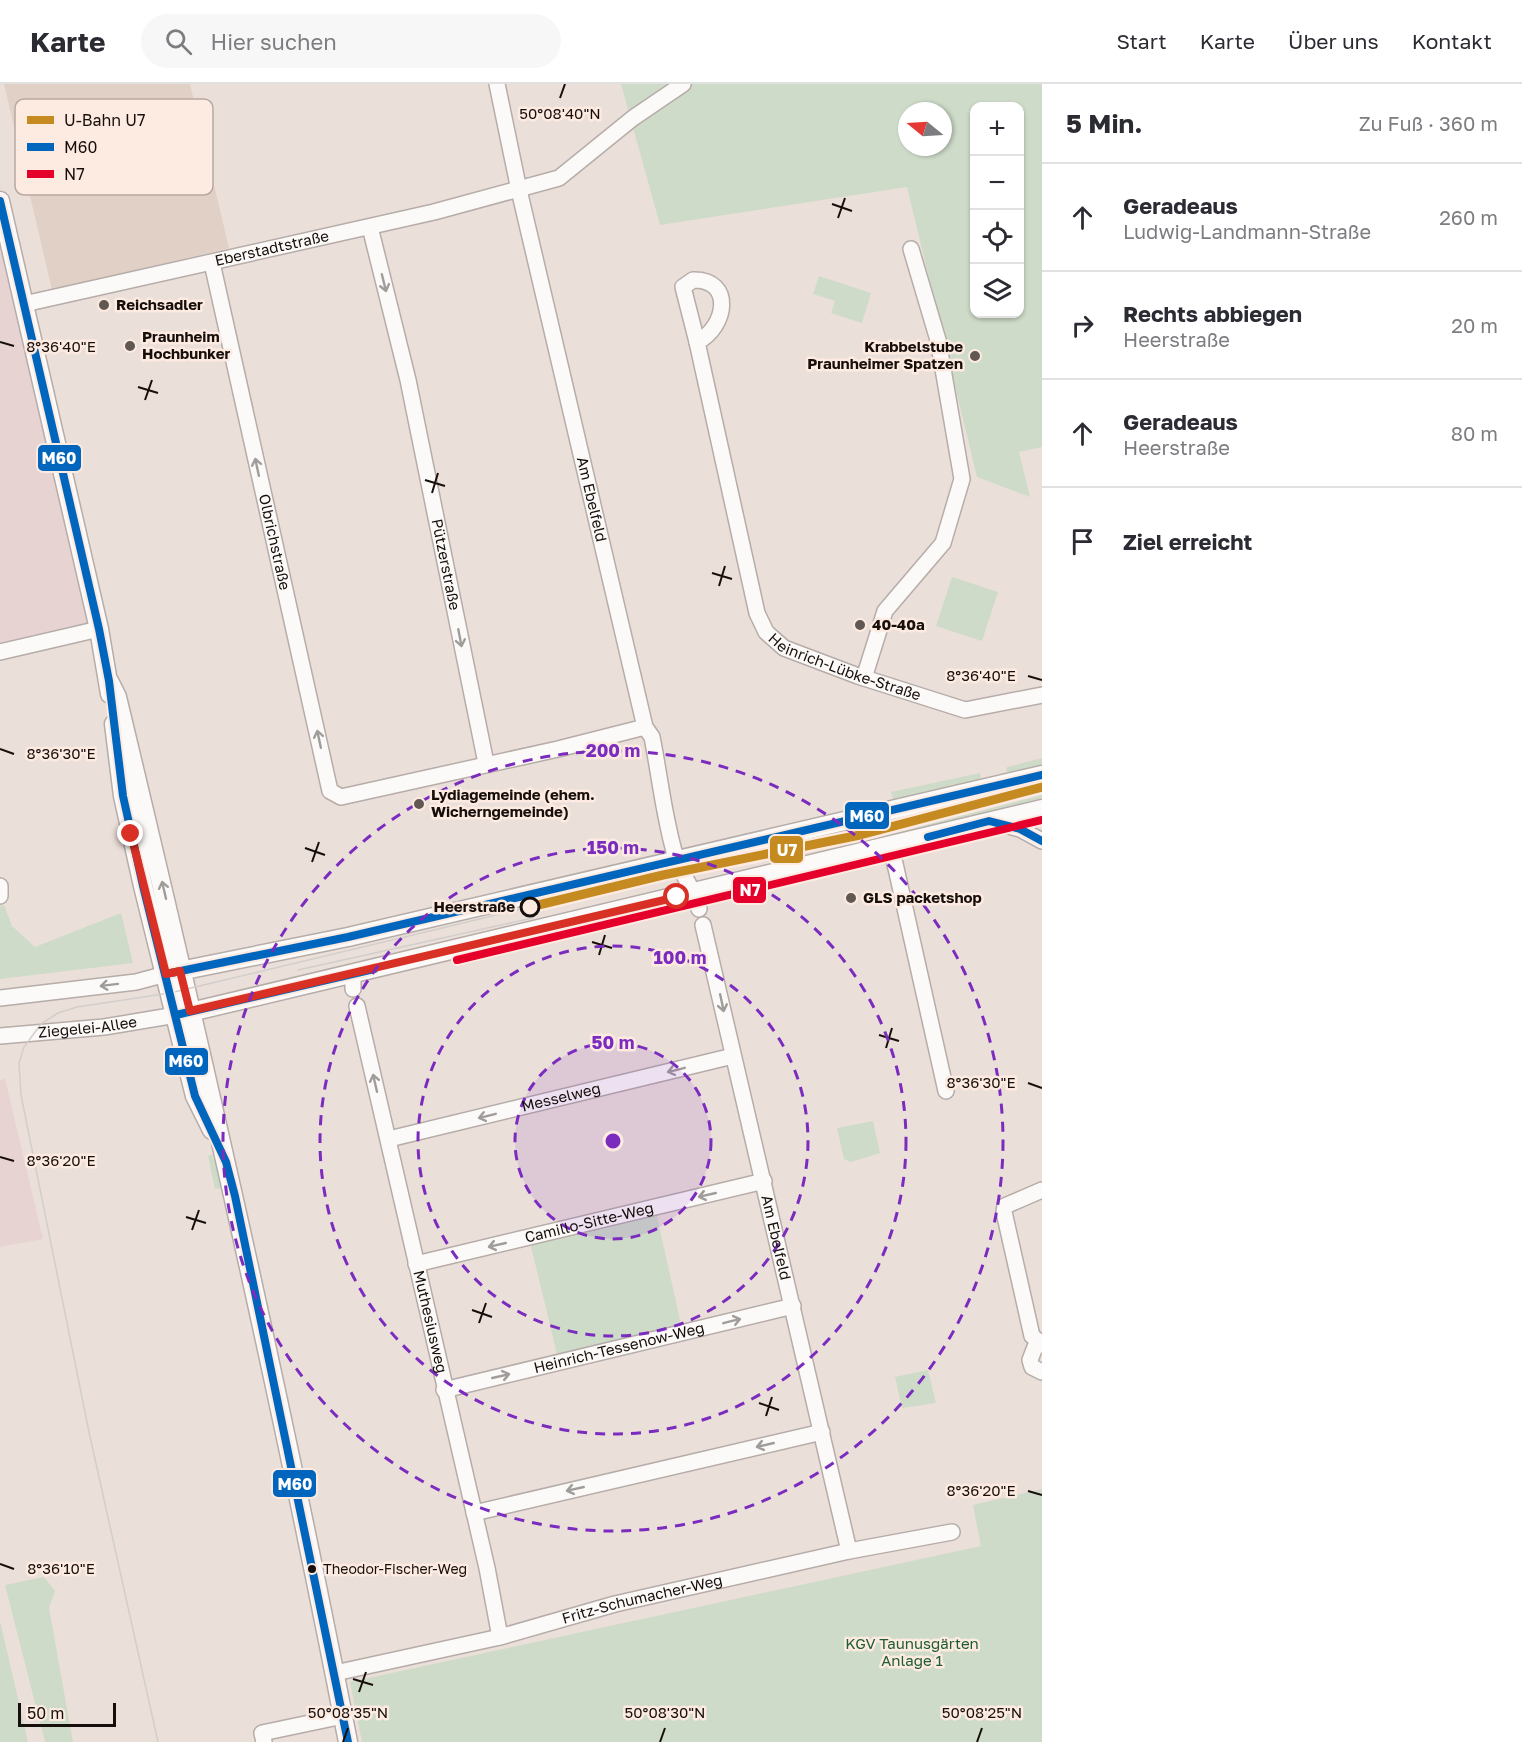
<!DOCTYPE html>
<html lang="de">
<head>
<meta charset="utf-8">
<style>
	body { margin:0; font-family:"Golos Text",sans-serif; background:#f7f7f7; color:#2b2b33 }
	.controls { position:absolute; right:18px; top:18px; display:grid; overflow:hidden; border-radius:12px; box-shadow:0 2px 4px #0004 }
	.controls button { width:54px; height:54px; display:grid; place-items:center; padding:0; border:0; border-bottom:2px solid #e1e1e2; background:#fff; color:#2b2b33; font:30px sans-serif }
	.compass { position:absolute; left:898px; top:18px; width:54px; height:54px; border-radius:50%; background:#fff; box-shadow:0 2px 4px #0004; rotate:288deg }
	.scale { position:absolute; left:18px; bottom:15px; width:98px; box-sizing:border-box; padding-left:6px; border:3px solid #170f0b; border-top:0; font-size:16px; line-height:21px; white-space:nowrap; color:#170f0b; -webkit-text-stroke:4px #fdeae1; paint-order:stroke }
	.stop { position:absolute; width:18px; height:18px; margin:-14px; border:4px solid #d93025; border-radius:50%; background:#fff }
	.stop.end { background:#d93025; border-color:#fff; box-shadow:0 2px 6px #0008 }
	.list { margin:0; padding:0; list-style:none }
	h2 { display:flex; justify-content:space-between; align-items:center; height:78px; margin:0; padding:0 24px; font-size:26px }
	h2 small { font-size:20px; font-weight:400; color:#7c7c81 }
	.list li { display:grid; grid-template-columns:39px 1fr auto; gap:18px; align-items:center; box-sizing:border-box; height:108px; padding:0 24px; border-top:2px solid #e1e1e2 }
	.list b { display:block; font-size:22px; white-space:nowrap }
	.list p { margin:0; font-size:20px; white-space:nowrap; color:#7c7c81 }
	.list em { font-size:20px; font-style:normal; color:#7c7c81 }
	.icon { flex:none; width:33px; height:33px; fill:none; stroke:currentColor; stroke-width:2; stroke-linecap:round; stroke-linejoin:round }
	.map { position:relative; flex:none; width:1042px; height:1658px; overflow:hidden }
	header { display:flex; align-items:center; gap:36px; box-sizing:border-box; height:84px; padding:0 30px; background:#fff; border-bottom:2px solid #e1e1e2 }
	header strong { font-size:28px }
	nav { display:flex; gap:33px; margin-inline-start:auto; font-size:21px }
	.search { width:420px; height:54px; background:#f7f7f7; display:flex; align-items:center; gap:15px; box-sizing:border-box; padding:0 21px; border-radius:33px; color:#7c7c81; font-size:22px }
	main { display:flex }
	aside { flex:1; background:#fff }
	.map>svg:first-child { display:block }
	.commercial { fill:#e1d0c6 }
	.industrial { fill:#e6d3d2 }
	.green { fill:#cedbc8; fill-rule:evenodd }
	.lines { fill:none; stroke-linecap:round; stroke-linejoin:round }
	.minor-casing { stroke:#b6aca8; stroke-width:18 }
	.major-casing { stroke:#b6aca8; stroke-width:21 }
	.minor { stroke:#fcfaf9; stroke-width:15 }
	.major { stroke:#fcfaf9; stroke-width:18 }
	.tram { stroke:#d2cecc; stroke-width:1.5 }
	.bus-1-casing { stroke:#fdeae1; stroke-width:12 }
	.bus-2-casing { stroke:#fdeae1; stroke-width:12 }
	.bus-1 { stroke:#0065bd; stroke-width:8 }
	.bus-2 { stroke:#e4002b; stroke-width:8 }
	.metro-1-casing { stroke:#fdeae1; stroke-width:14 }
	.metro-1 { stroke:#c58a20; stroke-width:9 }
	.oneway { stroke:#a09c9a }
	.route { stroke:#d93025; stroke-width:8 }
	.ticks { fill:none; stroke:#170f0b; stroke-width:2 }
	.ring { fill:none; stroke:#7b2cbf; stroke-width:3; stroke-dasharray:10 8 }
	.poi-dot { fill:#615853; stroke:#fdeae1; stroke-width:2 }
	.stop-dot { fill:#fdeae1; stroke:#170f0b; stroke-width:3 }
	.bus-dot { fill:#170f0b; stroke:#fdeae1; stroke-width:2 }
	.labels { text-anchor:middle; stroke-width:5; stroke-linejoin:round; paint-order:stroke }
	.bus-label { font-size:14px; fill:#170f0b; stroke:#fdeae1; text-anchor:start }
	.street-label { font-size:15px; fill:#170f0b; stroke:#fdeae1 }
	.poi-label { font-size:15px; font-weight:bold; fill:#170f0b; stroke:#fdeae1; text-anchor:start }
	.stop-label { font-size:15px; font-weight:bold; fill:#170f0b; stroke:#fdeae1; text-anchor:end }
	.park-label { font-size:15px; fill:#1c5e31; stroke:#fdeae1 }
	.key { fill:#fdeae1; stroke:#b8a8a1; stroke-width:1.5 }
	.key-label { font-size:16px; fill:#170f0b }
	.ticks-label { font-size:15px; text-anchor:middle; fill:#170f0b; stroke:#fdeae1; stroke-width:5; stroke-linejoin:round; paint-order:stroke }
	.centre { fill:#7b2cbf; stroke:#fdeae1; stroke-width:3 }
	.ring-label { font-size:18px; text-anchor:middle; font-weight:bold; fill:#7b2cbf; stroke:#fdeae1; stroke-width:5; stroke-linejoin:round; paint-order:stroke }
	.line-badge { stroke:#fdeae1; stroke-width:2 }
	.badge-label { font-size:16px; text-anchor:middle; font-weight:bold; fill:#fff }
</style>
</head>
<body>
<header>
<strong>Karte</strong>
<div class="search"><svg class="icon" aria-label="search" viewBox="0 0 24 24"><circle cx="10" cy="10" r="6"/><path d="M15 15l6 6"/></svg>Hier suchen</div>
<nav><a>Start</a><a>Karte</a><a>Über uns</a><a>Kontakt</a></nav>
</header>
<main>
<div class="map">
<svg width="1042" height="1658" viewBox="0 0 1042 1658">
	<rect width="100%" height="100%" fill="#ebdfd9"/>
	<path class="commercial" d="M4,0H190L229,164L52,206Z"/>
	<path class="industrial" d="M0,110L102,545L0,567Z
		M5,995L43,1155L0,1163V996Z"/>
	<path class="green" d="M621,0H1042V363L1019,368L1030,413L977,393L907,103L660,141ZM974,22H1020V230H974ZM907,27H943V63H907Z
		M819,192L871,209L862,239L831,229L835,217L813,210Z
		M952,493L998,508L982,557L936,542Z
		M1042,674V682L1012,689L1006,687L1007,683Z
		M980,689L981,697L893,716L891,708Z
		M1042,697L853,747L710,780L709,775Z
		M1042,711V714L944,742L714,795Z
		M4,821L12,842L35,863L121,829L133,879L0,895V822Z
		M873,1037L880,1069L851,1078L844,1075L837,1044Z
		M212,1070L223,1104L215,1105L208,1072Z
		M656,1128L682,1245L558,1274L530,1158Z
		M928,1286L936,1319L902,1324L895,1293Z
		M1042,1405V1658H362L350,1598L981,1462L973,1421Z
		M44,1493L55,1507L49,1524L73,1658H45L5,1501Z
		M0,1537L28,1658H0Z"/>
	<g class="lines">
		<g class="minor-casing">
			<g id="minor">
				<path id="s1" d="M497,0L519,106L645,643L652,653C660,693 664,735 676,774C682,792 695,806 699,825"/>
				<path id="s2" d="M370,143L408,296L486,679"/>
				<path id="s3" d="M212,179L330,707L341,713L558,665L645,643"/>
				<path d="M693,196C734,195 727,243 697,258L683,203Z"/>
				<path id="s4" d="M24,220L434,128L559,94L633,34L683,0"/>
				<path id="s5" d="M697,258L757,529L766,548L784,564L858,592L965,626L1042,611"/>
				<path d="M0,568L99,545"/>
				<path d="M864,594L885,527L943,459L962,395L938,256L911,165"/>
				<path d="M989,737L1020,745L1042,757"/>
				<path d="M891,762L946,1007"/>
				<path d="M0,802V812"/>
				<path id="s6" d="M703,841L849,1467"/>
				<path d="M353,891V905"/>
				<path d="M0,914L136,898L166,890"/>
				<path id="s7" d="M357,922L487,1484L500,1553"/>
				<path id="s8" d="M0,952L104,943L176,931"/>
				<path id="s9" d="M389,1055L733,972"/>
				<path id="s10" d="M416,1180L764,1097"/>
				<path d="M1042,1260L1032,1252L1004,1128L1005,1122L1042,1106"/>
				<path d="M1042,1260L1035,1263L1030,1276L1032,1283L1042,1288"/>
				<path id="s11" d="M444,1306L793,1222"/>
				<path d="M474,1429L822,1348"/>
				<path id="s12" d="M335,1589L500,1553L615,1520L849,1467L952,1448"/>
				<path d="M264,1658L262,1649L343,1632"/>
			</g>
		</g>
		<g class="major-casing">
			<path id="major" d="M0,117L99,545L110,610
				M109,597L117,613C200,960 280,1308 348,1658
				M114,640L123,712L143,802L195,1012L212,1046
				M170,889L348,853L1042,691
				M178,931L1042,725"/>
		</g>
		<use href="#minor" class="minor"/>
		<use href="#major" class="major"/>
		<path class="tram" d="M298,886L533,834
			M158,1658L89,1348L21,1011L19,979L24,963L41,940L58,929L77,923L170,909L530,823"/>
		<g class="bus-1-casing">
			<path id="bus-1" d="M0,117L99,545L109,597L123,712L143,802L195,1012L226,1078L235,1112L348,1658
				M928,753L989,737L1020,745L1042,757
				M166,890L348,853L1042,691
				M176,931L374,885"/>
		</g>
		<g class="bus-2-casing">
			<path id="bus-2" d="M457,876L1042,736"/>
		</g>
		<use href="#bus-1" class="bus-1"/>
		<use href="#bus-2" class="bus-2"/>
		<g class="metro-1-casing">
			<path id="metro-1" d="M530,823L663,791L860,751L1042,703"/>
		</g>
		<use href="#metro-1" class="metro-1"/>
	</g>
	<defs><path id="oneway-shaft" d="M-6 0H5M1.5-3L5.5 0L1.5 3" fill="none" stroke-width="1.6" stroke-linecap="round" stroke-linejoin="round" transform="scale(1.5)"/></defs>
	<g class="oneway">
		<use href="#oneway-shaft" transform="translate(384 199) rotate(76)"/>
		<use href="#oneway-shaft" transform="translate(257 383) rotate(-102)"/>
		<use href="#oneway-shaft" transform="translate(460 554) rotate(79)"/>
		<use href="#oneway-shaft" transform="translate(319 655) rotate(-102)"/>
		<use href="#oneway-shaft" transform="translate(164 806) rotate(-103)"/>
		<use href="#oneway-shaft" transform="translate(109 901) rotate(173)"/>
		<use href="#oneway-shaft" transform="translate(722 919) rotate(78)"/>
		<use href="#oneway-shaft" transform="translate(676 986) rotate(166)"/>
		<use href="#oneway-shaft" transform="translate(375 999) rotate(-103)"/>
		<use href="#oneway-shaft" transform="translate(487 1032) rotate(166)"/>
		<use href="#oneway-shaft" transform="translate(707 1111) rotate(167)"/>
		<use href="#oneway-shaft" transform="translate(497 1161) rotate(167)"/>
		<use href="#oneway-shaft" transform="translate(732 1237) rotate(-14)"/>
		<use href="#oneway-shaft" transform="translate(501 1292) rotate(-13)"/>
		<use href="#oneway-shaft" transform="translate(765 1361) rotate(167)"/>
		<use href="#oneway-shaft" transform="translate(575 1405) rotate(167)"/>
	</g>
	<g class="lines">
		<path class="route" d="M131,750L166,890L180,887L190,927L677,813"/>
	</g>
	<path class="ticks" d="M560,14L565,0M832,120L852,127M838,134L845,114M0,258L14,262M138,303L158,309M145,316L152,296M425,396L445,402M432,409L438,389M712,489L732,495M719,502L725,482M1028,592L1042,596M0,665L14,670M305,764L325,771M312,778L319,758M592,858L612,864M599,871L605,851M879,951L899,957M886,964L892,944M1028,999L1042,1004M0,1073L14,1077M186,1133L206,1139M192,1146L199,1126M472,1226L492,1233M479,1239L486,1219M759,1319L779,1326M766,1332L772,1313M1028,1407L1042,1411M0,1480L14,1485M353,1595L373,1601M359,1608L366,1588M343,1658L348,1644M660,1658L665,1644M977,1658L982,1644"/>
	<circle cx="613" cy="1057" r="98" fill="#7b2cbf" fill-opacity=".12"/>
	<g class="ring">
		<circle cx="613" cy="1057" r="98"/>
		<circle cx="613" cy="1057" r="195"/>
		<circle cx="613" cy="1057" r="293"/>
		<circle cx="613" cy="1057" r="390"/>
	</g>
	<g class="poi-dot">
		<circle cx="104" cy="221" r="6"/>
		<circle cx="130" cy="262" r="6"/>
		<circle cx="975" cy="272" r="6"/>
		<circle cx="860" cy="541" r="6"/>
		<circle cx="419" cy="720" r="6"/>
		<circle cx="851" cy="814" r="6"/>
	</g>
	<circle class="stop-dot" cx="530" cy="823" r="9"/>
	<circle class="bus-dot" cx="312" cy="1485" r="5"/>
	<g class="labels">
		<g class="bus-label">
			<text x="323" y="1490">Theodor-Fischer-Weg</text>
		</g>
		<g class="street-label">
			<text dy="5" stroke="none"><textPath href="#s4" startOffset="254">Eberstadtstraße</textPath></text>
			<text dy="5" stroke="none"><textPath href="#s1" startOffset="426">Am Ebelfeld</textPath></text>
			<text dy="5" stroke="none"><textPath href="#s3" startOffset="286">Olbrichstraße</textPath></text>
			<text dy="5" stroke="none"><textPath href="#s2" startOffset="346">Pützerstraße</textPath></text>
			<text dy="5" stroke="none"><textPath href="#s5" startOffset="386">Heinrich-Lübke-Straße</textPath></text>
			<text dy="5" stroke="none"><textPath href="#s8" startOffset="88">Ziegelei-Allee</textPath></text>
			<text dy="5" stroke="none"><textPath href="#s9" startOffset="177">Messelweg</textPath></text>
			<text dy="5" stroke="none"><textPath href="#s10" startOffset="178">Camillo-Sitte-Weg</textPath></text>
			<text dy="5" stroke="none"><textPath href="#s6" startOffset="321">Am Ebelfeld</textPath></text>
			<text dy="5" stroke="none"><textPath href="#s7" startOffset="324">Muthesiusweg</textPath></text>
			<text dy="5" stroke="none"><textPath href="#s11" startOffset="180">Heinrich-Tessenow-Weg</textPath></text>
			<text dy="5" stroke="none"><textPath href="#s12" startOffset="316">Fritz-Schumacher-Weg</textPath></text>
		</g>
		<g class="poi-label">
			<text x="116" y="226">Reichsadler</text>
			<text x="142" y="258">Praunheim<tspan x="142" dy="17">Hochbunker</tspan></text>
			<text x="963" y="268" text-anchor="end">Krabbelstube<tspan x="963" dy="17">Praunheimer Spatzen</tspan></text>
			<text x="872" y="546">40-40a</text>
			<text x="431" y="716">Lydiagemeinde (ehem.<tspan x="431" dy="17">Wicherngemeinde)</tspan></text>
			<text x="863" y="819">GLS packetshop</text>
		</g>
		<g class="stop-label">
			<text x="515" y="828">Heerstraße</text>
		</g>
		<g class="park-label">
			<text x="912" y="1565">KGV Taunusgärten<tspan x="912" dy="17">Anlage 1</tspan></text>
		</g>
	</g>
	<rect x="15" y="15" width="198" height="96" rx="9" class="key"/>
	<rect x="27" y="32" width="27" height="8" fill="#c58a20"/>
	<rect x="27" y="59" width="27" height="8" fill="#0065bd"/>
	<rect x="27" y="86" width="27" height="8" fill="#e4002b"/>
	<g class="key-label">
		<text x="64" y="42">U-Bahn U7</text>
		<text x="64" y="69">M60</text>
		<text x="64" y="96">N7</text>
	</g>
	<g class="ticks-label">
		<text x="560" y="35">50°08'40"N</text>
		<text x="61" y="268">8°36'40"E</text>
		<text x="981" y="597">8°36'40"E</text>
		<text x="61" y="675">8°36'30"E</text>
		<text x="981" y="1004">8°36'30"E</text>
		<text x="61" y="1082">8°36'20"E</text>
		<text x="981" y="1412">8°36'20"E</text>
		<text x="61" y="1490">8°36'10"E</text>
		<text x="348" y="1634">50°08'35"N</text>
		<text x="665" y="1634">50°08'30"N</text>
		<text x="982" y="1634">50°08'25"N</text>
	</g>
	<circle cx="613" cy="1057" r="9" class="centre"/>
	<g class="ring-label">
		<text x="613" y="673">200 m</text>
		<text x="613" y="770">150 m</text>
		<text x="680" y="880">100 m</text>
		<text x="613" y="965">50 m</text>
	</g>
	<g class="line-badge">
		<rect x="37" y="360" width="45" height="28" rx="6" fill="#0065bd"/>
		<rect x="844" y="717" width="46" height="29" rx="6" fill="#0065bd"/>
		<rect x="769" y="751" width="35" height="29" rx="6" fill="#c58a20"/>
		<rect x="732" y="792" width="35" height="28" rx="6" fill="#e4002b"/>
		<rect x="164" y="963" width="45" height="29" rx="6" fill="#0065bd"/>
		<rect x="272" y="1385" width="45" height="29" rx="6" fill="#0065bd"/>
	</g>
	<g class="badge-label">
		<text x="59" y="380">M60</text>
		<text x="867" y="738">M60</text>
		<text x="787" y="772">U7</text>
		<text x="750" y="812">N7</text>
		<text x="186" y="983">M60</text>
		<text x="295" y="1406">M60</text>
	</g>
</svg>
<div class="controls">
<button>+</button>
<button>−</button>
<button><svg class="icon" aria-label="locate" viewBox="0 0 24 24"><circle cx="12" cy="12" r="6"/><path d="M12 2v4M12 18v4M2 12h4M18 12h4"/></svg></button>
<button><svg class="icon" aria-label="layers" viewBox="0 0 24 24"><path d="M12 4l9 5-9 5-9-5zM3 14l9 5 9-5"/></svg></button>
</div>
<svg class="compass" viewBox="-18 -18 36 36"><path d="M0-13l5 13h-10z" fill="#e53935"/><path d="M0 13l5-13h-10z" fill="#7c7c81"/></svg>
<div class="scale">50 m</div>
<div class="stop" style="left:677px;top:813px"></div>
<div class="stop end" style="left:131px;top:750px"></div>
</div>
<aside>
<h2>5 Min.<small>Zu Fuß · 360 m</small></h2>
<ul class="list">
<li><svg class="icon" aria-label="ahead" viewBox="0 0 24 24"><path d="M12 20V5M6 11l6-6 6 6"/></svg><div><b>Geradeaus</b><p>Ludwig-Landmann-Straße</p></div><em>260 m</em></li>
<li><svg class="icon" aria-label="right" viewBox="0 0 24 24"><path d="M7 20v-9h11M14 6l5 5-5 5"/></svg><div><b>Rechts abbiegen</b><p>Heerstraße</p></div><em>20 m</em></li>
<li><svg class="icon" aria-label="ahead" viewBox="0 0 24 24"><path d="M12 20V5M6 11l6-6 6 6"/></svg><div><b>Geradeaus</b><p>Heerstraße</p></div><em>80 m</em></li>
<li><svg class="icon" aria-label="arrive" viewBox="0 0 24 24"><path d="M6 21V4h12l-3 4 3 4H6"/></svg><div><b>Ziel erreicht</b></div></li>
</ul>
</aside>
</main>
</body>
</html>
